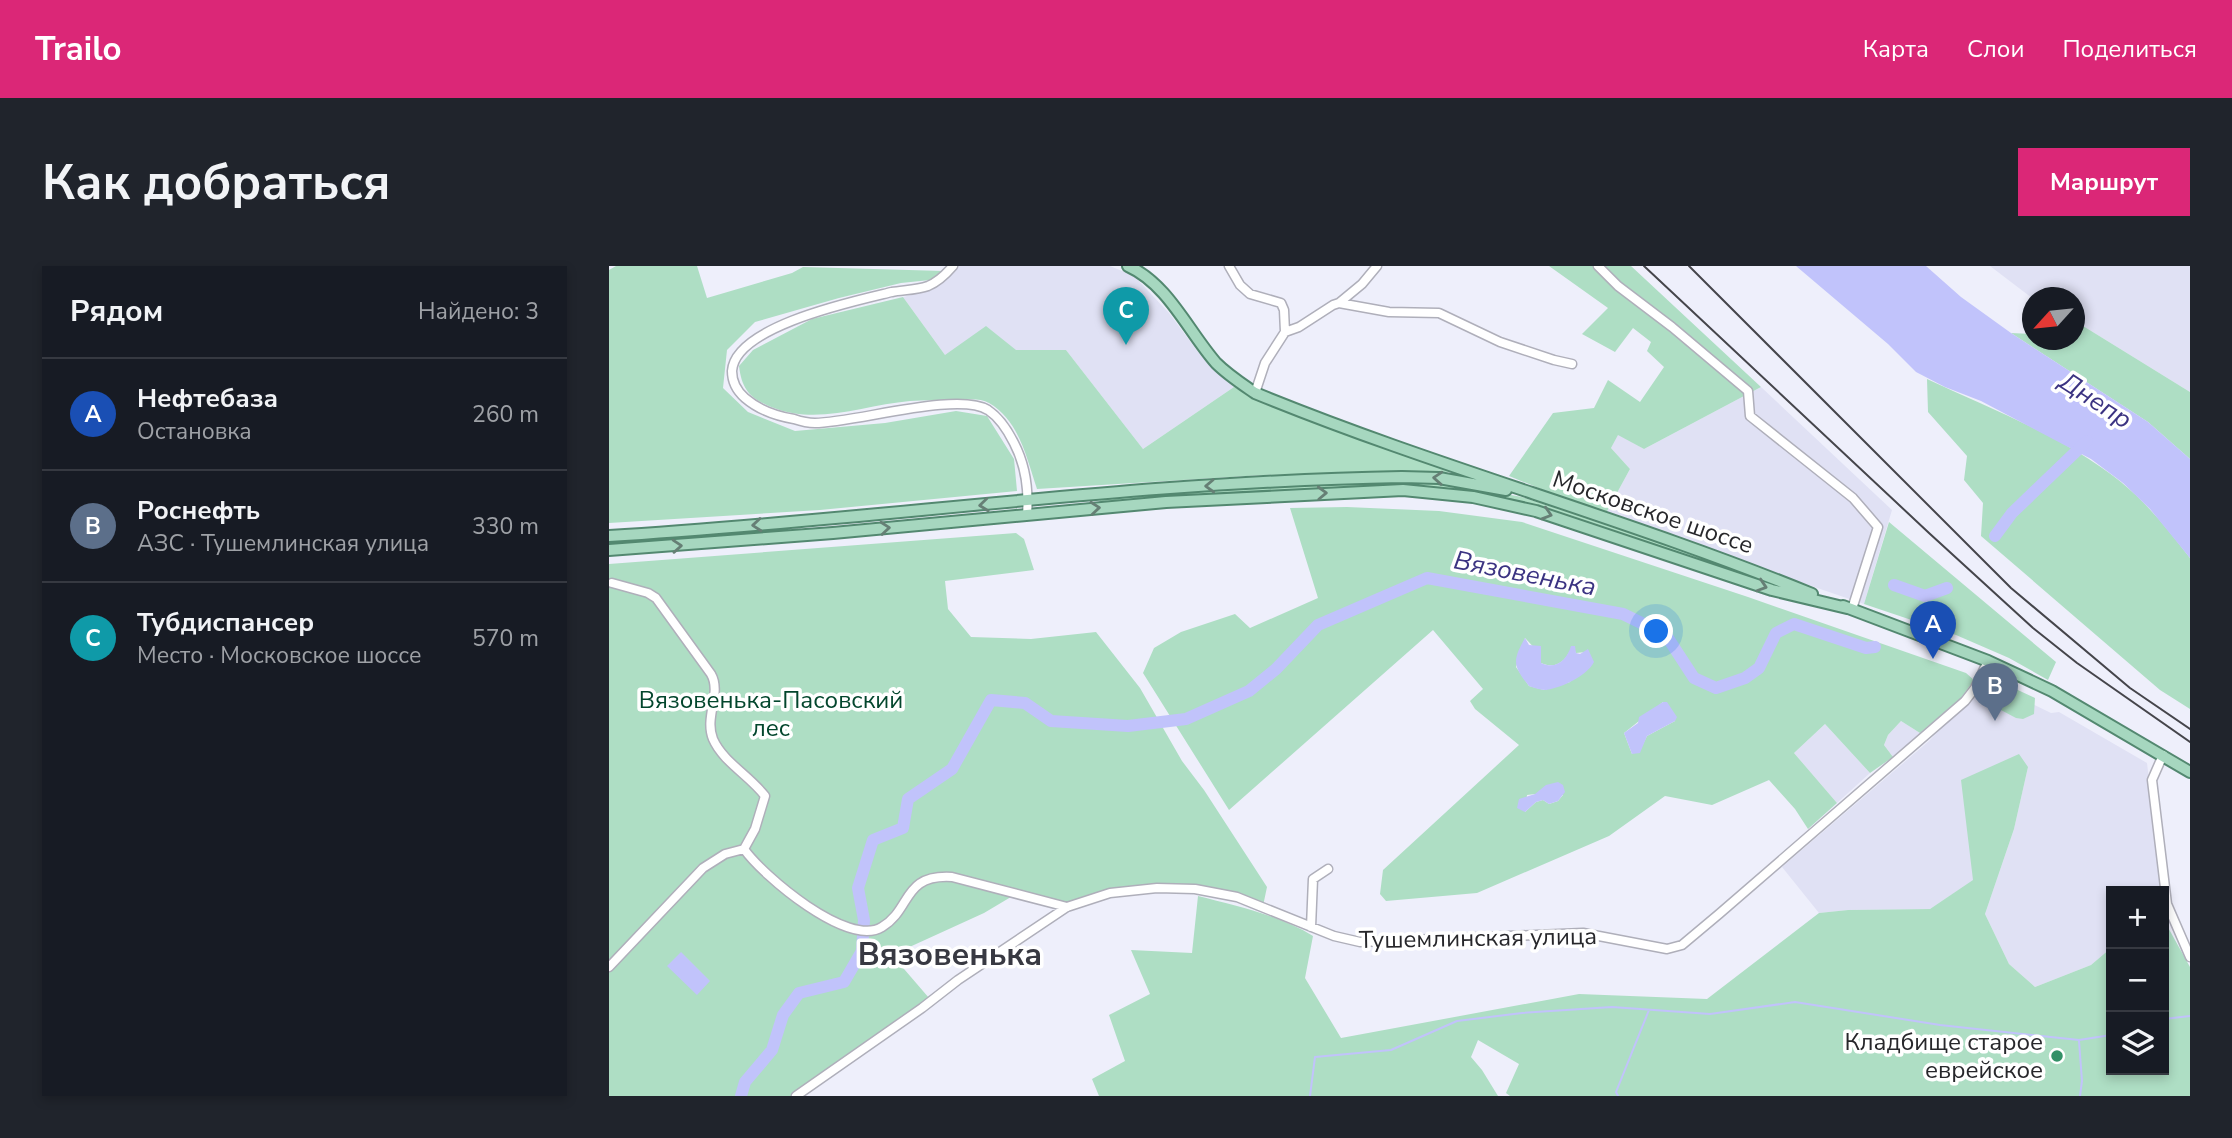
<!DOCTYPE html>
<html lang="ru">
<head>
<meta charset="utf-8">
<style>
	body { margin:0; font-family:"Nunito Sans",sans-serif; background:#20242c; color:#f1f3f6 }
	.controls { position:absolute; right:21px; bottom:21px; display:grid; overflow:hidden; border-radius:0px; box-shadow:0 4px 10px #0003 }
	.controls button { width:63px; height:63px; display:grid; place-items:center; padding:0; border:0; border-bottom:2px solid #363941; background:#171b24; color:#f1f3f6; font:35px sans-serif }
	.compass { position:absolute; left:1413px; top:21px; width:63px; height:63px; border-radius:50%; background:#171b24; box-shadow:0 4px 10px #0003; rotate:243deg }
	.you { position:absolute; left:1048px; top:366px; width:24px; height:24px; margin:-18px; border:5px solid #fff; border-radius:50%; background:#1a73e8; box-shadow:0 0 0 10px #1a73e833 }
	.badge { display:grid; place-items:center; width:46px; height:46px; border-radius:50%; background:#db2777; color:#fff; font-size:23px; font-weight:700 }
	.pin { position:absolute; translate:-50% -58px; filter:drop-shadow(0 2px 4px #0008) }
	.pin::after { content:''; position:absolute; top:37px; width:24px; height:21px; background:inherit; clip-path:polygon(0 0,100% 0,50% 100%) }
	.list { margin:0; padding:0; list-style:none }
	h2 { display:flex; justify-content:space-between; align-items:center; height:91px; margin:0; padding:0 28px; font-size:30px }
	h2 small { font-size:23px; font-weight:400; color:#9ea1a6 }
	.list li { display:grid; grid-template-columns:46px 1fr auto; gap:21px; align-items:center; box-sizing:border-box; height:112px; padding:0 28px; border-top:2px solid #363941 }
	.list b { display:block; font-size:26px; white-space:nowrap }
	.list p { margin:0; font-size:23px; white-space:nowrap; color:#9ea1a6 }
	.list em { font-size:23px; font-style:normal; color:#9ea1a6 }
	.icon { flex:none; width:38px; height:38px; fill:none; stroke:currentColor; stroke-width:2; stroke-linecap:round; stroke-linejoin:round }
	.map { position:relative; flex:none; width:1581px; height:830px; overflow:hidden; border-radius:0px }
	header { display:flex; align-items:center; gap:42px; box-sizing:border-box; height:98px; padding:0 35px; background:#db2777; color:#fff }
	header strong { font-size:33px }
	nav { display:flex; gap:38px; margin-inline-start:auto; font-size:24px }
	.intro { display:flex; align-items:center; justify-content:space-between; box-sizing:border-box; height:168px; padding:0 42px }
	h1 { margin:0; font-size:49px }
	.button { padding:18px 32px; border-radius:0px; background:#db2777; color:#fff; font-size:24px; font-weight:700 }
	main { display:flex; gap:42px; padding:0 42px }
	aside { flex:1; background:#171b24; border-radius:0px; box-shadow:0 4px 10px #0003 }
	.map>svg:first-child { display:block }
	.built { fill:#e0e1f4 }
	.green { fill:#aedec4; fill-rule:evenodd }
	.water { fill:#c1c3fb }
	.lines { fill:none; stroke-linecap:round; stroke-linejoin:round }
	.stream { stroke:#c1c3fb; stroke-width:2 }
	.river { stroke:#c1c3fb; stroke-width:12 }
	.minor-casing { stroke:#afafba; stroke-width:11 }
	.major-casing { stroke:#538870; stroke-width:14 }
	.minor { stroke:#fff; stroke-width:8 }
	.major { stroke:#a6d7bf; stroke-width:10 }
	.rail { stroke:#45454b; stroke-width:2 }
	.oneway { stroke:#667f75 }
	.poi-dot { fill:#339067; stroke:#fff; stroke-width:2.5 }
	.labels { text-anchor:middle; stroke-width:7; stroke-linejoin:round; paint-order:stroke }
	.street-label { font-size:24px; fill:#27272b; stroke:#fff }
	.park-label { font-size:24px; fill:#03462d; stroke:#fff }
	.poi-label { font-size:24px; fill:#27272b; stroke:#fff; text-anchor:end }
	.water-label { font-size:26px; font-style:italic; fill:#3b3382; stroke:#fff }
	.district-label { font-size:32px; font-weight:bold; fill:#383942; stroke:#fff }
</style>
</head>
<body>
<header>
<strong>Trailo</strong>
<nav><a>Карта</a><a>Слои</a><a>Поделиться</a></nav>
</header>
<div class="intro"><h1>Как добраться</h1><a class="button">Маршрут</a></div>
<main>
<aside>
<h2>Рядом<small>Найдено: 3</small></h2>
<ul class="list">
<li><span class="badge" style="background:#1a4fb4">A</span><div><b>Нефтебаза</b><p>Остановка</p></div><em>260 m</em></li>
<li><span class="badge" style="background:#5c6f8a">B</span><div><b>Роснефть</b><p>АЗС · Тушемлинская улица</p></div><em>330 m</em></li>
<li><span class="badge" style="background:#0f9aa8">C</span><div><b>Тубдиспансер</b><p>Место · Московское шоссе</p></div><em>570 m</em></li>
</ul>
</aside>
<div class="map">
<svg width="1581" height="830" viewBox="0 0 1581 830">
	<rect width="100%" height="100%" fill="#eeeffb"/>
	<path class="built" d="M349,0H501L525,10L560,47L593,91L625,121L534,183L457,84H407L336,89L294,31L323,24Z
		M1381,0H1581V126L1466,55L1465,32H1423Z
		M1152,121L1283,244L1255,338L996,249L1021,203L1002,182L1009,168L1035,183Z
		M1377,415L1442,447L1450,446L1538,497L1553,625H1502V682L1482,699L1426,721L1400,698L1376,648L1405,563L1419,501L1365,614L1321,643L1239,644L1210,647L1173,601L1320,475Z
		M1292,455L1311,467L1284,491L1275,479L1279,469Z
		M1216,458L1261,507L1228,537L1185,487Z"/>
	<path class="green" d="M7,0H88L98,32L183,7L194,1L335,5L321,14L292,17L230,32L146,56L118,84L114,122L139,146L186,165L276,157L347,145L378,150L405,193L408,225L211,244L0,257V4Z
		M940,0H1022L1152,121L1035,183L1009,169L1002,182L1021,203L996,249L900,210L944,147L985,142L999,114L1031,136L1055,101L1038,85L1042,76L1024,62L1006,86L973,68L999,42Z
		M294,31L336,89L377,60L407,84H457L534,183L625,121L656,138L854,206L654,209L428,223C418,193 410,154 380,137C370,131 355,134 343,134C329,134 315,134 301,135C255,139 210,159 165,142C142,133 133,125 130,100L144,84L203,53Z
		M1466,55L1581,126V193L1539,156L1402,67L1423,68V74H1465Z
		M1318,113C1384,144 1455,170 1512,216C1539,238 1560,265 1581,292V443L1551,424L1372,270L1374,237L1355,214L1358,190L1319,146Z
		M797,215L858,221L913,231L1043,273L1144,311L917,237L858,225L798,221L489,238L492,232L631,222Z
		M738,241L830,245L913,256L1139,331L1357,407L1365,414L1352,432L1311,467L1292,455L1279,469L1275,479L1284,491L1261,507L1216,458L1185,487L1228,537L1199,563L1186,543L1160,514L1103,539L1056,530L1000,570L868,627L777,635L771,628L774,604L910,479L866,443L861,435L874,423L824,364L620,544L534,407L545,382L572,366L626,348L641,362L709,332L681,242ZM916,372L932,389V397C948,404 958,394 963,380L967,387L977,386L961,416L935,424L920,420L907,401ZM1054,436L1066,455L1038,470L1033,480L1023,488L1015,467ZM926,528L954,529L949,535L940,538L934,534L927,536L916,546L918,529Z
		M1280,256L1447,396L1439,414L1400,392L1347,369L1255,338Z
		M407,267L415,273L425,304L336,315L339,343L362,371L422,373L487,366L531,422L573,495L595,524L658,621L654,640C604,617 560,614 506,624C492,626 474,638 459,637C444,636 427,629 412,625L375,647L283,689L320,732L265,770L184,830H0V298Z
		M1385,413L1426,432L1425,448L1414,453L1407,452L1375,435L1372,423Z
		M1410,488L1419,501L1405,563L1376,648L1400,698L1426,721L1482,699L1502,682V804H1555L1556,656L1581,701V830H901L897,827L910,798L869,774L862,791L873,804L889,830H490L483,813L516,795L500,749L541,728L522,684L583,687L589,630C628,640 670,649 704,670L696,712L732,772L970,728L1098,733L1210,647L1239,644L1321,643L1364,614L1352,514Z"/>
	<path class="water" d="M1187,0H1317L1352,31L1402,67L1539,156L1581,193V292L1541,243L1514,217L1482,193L1372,135L1336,121L1307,106L1279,78Z
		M916,372L920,379L932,380V397C947,404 958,394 962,380H966L967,387L971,388L979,383L985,396C978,410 952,422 937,424C932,424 925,422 920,420C904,400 903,395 916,372Z
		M1054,436H1058L1068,451L1066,455L1038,470L1031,487L1023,488L1015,467L1029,457L1030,451Z
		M949,516L954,519L956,526L949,535L940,538L934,534L927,536L916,546L908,542L910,533L926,528L937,519Z
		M72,686L101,715L88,729L58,700Z"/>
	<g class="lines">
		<path class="stream" d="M1555,753L1581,750
			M1470,775L1473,815L1471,830
			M701,830L706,791L782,784L848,755L913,747L1003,741L1101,748L1186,736L1331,759L1470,774L1502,769
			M1009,830L1007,826L1040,744"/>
		<path class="river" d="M1386,270L1403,247L1478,175
			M1285,319L1316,330L1338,322
			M132,830L136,816L163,784L174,749L190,727L235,716L253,685L255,654L249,622L264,574L294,562L299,533L343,503L382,434L416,437L442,455L519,460L577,453L640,425L667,403L709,359L818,312L1014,348L1057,369L1085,412L1107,422L1136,412L1150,402L1167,367L1185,358L1257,382L1266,381"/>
		<g class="minor-casing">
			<path id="minor" d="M344,0C338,7 329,16 319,20C308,24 294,24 283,26C246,35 126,60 123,105C123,116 128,125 136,132C150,144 167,150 185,153C191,155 199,157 206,157C245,157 349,125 379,144C391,152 399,165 405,177C417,200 420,223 418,249
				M620,0L631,19L641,28L672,37L675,44L676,66
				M989,0L1009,20L1063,61L1139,125L1141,150L1244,232L1269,261L1243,343
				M730,37L753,18L768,0
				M646,127L656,97L676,66L690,61L724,39L730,37L780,46L830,47L891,76L945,94L963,98
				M3,317L39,327L47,332L102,408C113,427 95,451 104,473C114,496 141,510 156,530L146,563L135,583C154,610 239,682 273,661C303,643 293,608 343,611L458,641
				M1554,489L1543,514L1558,638L1581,691
				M702,661L704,613L719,603
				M0,701L94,602L116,588L135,583
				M187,830L313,742L349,714L458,641L501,627L548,622L586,623L628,631L725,670L751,676L974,667L1058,683L1073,679L1110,648L1356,435L1366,422L1379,395"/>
		</g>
		<g class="major-casing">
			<path id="major" d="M519,0C559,18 579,65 607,97C619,109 633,118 646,127C829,202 1020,253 1203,328
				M0,270C265,254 528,215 793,211L830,212L897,224
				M0,284L224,267L557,236L794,224L864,231L927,245L1163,324L1238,342
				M1234,340L1379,395L1443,425L1581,506"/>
		</g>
		<use href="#minor" class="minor"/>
		<use href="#major" class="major"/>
		<path class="rail" d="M1035,0L1320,267L1424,362L1468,397L1581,476
			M1080,0L1402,322L1521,422L1581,463"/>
	</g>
	<defs><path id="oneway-chevron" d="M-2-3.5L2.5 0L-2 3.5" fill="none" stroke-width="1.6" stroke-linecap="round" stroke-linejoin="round" transform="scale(1.75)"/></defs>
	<g class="oneway">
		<use href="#oneway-chevron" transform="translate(829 212) rotate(-176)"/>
		<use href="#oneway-chevron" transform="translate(601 220) rotate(178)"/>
		<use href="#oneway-chevron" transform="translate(713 227) rotate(-2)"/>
		<use href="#oneway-chevron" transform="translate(375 239) rotate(174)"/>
		<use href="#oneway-chevron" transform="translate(486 242) rotate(-5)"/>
		<use href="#oneway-chevron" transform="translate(938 248) rotate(17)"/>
		<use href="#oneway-chevron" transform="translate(148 259) rotate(175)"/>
		<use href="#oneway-chevron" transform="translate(276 262) rotate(-5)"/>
		<use href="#oneway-chevron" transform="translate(68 280) rotate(-4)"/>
		<use href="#oneway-chevron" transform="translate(1153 320) rotate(18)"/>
	</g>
	<circle class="poi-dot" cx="1448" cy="790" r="7"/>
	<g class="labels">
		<g class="street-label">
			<text transform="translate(1044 246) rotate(19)" y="8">Московское шоссе</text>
			<text transform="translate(869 672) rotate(-1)" y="8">Тушемлинская улица</text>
		</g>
		<g class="park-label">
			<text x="162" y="442">Вязовенька-Пасовский<tspan x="162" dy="28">лес</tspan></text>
		</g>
		<g class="poi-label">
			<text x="1434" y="784">Кладбище старое<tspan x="1434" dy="28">еврейское</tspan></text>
		</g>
		<g class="water-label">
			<text transform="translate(1487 134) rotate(33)" y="9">Днепр</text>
			<text transform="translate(916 307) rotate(11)" y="9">Вязовенька</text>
		</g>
		<g class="district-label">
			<text x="341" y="699">Вязовенька</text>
		</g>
	</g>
</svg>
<div class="controls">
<button>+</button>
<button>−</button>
<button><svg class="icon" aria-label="layers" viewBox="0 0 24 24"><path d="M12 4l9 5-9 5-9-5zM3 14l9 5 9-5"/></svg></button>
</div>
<svg class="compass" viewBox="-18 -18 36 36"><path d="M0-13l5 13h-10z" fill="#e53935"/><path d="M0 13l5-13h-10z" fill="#9ea1a6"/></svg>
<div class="you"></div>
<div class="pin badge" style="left:1324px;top:393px;background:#1a4fb4">A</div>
<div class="pin badge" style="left:1386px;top:455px;background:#5c6f8a">B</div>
<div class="pin badge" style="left:517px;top:79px;background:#0f9aa8">C</div>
</div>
</main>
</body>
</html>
